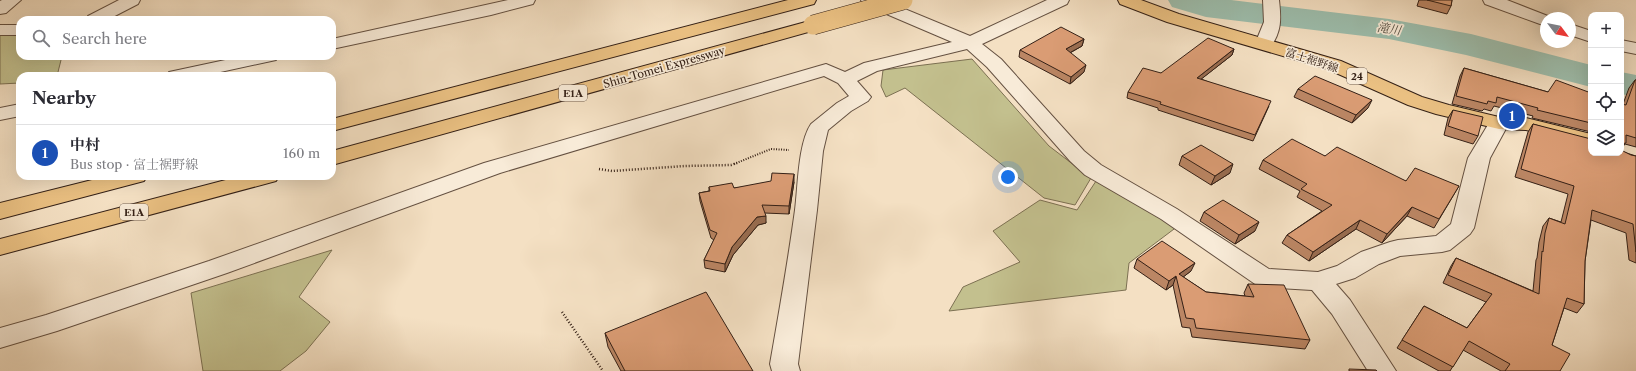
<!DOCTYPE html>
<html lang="en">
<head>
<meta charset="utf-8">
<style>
	body { margin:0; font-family:"Libre Caslon Text","Noto Serif JP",serif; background:#f2f2f3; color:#2b2b33 }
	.controls { position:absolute; right:12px; top:12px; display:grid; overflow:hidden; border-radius:8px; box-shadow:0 4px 16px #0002 }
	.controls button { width:36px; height:36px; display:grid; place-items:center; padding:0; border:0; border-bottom:1px solid #e1e1e2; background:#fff; color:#2b2b33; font:20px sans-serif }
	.compass { position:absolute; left:1540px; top:12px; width:36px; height:36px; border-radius:50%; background:#fff; box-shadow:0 4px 16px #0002; rotate:122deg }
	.you { position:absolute; left:1008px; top:177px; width:14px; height:14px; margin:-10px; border:3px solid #fff; border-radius:50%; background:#1a73e8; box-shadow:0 0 0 6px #1a73e833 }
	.badge { display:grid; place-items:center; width:26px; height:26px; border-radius:50%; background:#1a73e8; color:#fff; font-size:13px; font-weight:700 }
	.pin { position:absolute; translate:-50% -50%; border:2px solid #fff; box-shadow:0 1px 4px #0006 }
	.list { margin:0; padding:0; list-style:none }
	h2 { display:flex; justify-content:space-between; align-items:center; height:52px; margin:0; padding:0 16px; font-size:17px }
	h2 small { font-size:13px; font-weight:400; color:#7c7c81 }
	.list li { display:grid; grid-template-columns:26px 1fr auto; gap:12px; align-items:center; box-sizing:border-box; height:56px; padding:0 16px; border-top:1px solid #e1e1e2 }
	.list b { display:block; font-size:15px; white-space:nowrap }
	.list p { margin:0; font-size:13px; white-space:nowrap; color:#7c7c81 }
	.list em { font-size:13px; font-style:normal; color:#7c7c81 }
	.icon { flex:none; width:22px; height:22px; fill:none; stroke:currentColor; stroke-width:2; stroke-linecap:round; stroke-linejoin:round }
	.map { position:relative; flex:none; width:1636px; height:371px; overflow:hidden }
	.search { position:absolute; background:#fff; box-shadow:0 4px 16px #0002; left:16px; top:16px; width:320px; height:44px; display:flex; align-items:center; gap:10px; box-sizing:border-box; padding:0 14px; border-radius:12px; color:#7c7c81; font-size:15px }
	.panel { position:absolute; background:#fff; box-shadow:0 4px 16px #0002; left:16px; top:72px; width:320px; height:108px; border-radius:12px }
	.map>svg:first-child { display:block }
	.green { fill:#c3c08e; stroke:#7c7052 }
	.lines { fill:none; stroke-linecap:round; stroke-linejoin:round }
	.river { fill:#9dbead; fill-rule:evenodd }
	.minor-casing { stroke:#645041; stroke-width:2 }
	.major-casing { stroke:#342016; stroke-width:2 }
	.highway-casing { stroke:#342016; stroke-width:2 }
	.path-far1 { stroke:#342016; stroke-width:2; stroke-dasharray:1 1.5; stroke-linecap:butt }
	.path { stroke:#342016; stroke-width:2.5; stroke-dasharray:1 2; stroke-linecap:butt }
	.minor { fill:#f8ebd8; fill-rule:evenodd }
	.major { fill:#eac082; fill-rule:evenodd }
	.highway { fill:#eac082; fill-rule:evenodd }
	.highway-bridge-casing { stroke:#342016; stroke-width:20; stroke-linecap:butt }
	.highway-bridge { stroke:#eac082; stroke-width:19 }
	.wall { fill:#bb8664; stroke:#342016 }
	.shaded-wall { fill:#996d51; stroke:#342016 }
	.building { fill:#da9c74; stroke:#342016 }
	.labels { text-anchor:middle; stroke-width:3.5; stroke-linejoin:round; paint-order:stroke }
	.shield { fill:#f8ebd8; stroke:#6f5d50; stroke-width:1 }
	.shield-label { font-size:10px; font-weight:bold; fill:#342016 }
	.street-label { font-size:11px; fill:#342016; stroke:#f8ebd8 }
	.water-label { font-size:12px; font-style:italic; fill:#544f43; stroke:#f8ebd8 }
</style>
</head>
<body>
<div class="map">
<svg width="1636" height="371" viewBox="0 0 1636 371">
	<rect width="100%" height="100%" fill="#f4e0c3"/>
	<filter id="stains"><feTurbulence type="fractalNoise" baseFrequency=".005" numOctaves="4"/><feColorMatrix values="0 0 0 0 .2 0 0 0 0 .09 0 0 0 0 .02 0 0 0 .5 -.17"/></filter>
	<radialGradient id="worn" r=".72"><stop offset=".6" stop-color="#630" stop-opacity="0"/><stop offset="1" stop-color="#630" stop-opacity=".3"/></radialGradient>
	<path class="green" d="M0,34H20V56H62L57,76H20V83L0,84Z
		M972,59L1049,146L1091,178L1075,205L1044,198L905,88L886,97L881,86L883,70Z
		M1098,178L1182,223L1129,263L1126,290L949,311L963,287L1020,262L993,231L1040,200L1077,210Z
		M332,250L299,297L330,322L306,351L280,371H203L191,293Z"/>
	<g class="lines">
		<path class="river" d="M1168,0H1231L1389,19L1471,34L1591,65V87L1466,55L1389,39L1206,17L1172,7Z
			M1621,72L1636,75V97L1621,94Z"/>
		<g class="minor-casing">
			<path id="minor" d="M2,0H21L6,13L0,14V1Z
				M119,0H140L138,4L107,20H85L88,16Z
				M508,0H535L533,4L491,15L332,49V39Z
				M861,0H883L970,36L1047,0H1069L1067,4L982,44L1001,59L1084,151L1101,165L1177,209L1269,269L1318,272L1337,266L1361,252L1390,242L1398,240L1436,236L1451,224L1468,158L1489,123L1492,119L1499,117L1506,119L1509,123L1490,158L1474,228L1470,234L1450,250L1442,252L1400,256L1379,264L1355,278L1336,284L1350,300L1396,371H1368L1332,314L1312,290L1264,287L1255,284L1161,219L1085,175L1070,161L987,67L967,49L877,71L857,81L871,97L868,101L851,111L828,130L823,151L817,210L798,364L800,371H772L770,364C779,313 788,261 795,210C798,187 798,143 811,124L837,103L849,96L838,83L824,76L500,173L227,273L57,331L0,348V328L46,315L209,261L484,163L819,66L826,64L845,72L864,63L952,42L863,4Z
				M1263,0H1279C1281,19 1282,31 1270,48L1264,49L1258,48L1255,44L1264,22Z
				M1483,0H1507L1553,18H1546V25L1540,24L1485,4Z
				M1570,24L1591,31V42L1570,35Z
				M0,25H20V35H0Z
				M1621,40L1636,43V54L1621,51Z
				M244,56H279L276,60L202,76H167L169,72Z
				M20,104V116L0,120V108Z"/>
		</g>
		<g class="major-casing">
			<path id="major" d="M1118,0H1141L1179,14L1341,61L1422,97L1449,105L1499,117L1526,118L1591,134V147L1564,139L1526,130L1499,129L1436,114L1408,105L1327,69L1167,22L1120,4Z"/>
		</g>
		<g class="highway-casing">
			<path id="highway" d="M788,0H816L814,4L332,131V119Z
				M813,20L819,21L822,25L819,29L332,165V151Z
				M108,176H147L144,181L0,219V203Z
				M241,176H279L276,181L0,255V239Z"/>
		</g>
		<path class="path-far1" d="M734,164L771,149L789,150"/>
		<path class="path" d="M599,169L612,171L685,166L731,165L737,163
			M562,312L603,371"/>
		<use href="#minor" class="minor"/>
		<use href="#major" class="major"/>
		<use href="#highway" class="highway"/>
		<g class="highway-bridge-casing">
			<path id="highway-bridge" d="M813,25L903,0"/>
		</g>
		<use href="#highway-bridge" class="highway-bridge"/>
	</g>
	<path class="wall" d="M1419,0H1452L1451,6L1447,14L1417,6Z
		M1084,39L1082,46L1070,53L1084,72L1070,84L1019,57L1020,50Z
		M1234,49L1232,55L1201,79L1269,106L1253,141L1158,110V108L1127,98L1128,92L1161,73Z
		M1464,68L1548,92L1591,93V132L1532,118L1533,116L1494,106L1491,111L1484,109L1482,111L1452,104L1460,76Z
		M1635,80H1636V147L1625,144L1621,149V104H1623L1629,88Z
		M1298,89L1368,108L1352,123L1294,97Z
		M1453,110L1478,136L1473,144L1444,135L1448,118Z
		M1533,124L1636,156V263L1629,260L1626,233L1591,220L1585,261L1584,304L1577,313L1564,308L1552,345L1560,371H1501L1463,350L1450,371H1439L1397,348L1424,306L1467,328L1486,302L1443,283L1451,266L1456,258L1533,291L1536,260L1537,258L1539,242L1543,226L1549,218L1561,222L1568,194L1515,177L1528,132Z
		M1182,156L1230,173L1211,185L1179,165Z
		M1325,156L1406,181L1459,186L1434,228L1407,216L1382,243L1356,229L1309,261L1282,243L1287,235L1322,211L1297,197L1300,191L1259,169L1263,160Z
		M794,182L789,214L764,213L766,223L758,225L733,255L725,272L705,268L704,260L714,240L711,238L700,201L699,193L709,191V187L734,188Z
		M1204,212L1255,231L1235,244L1200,221Z
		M1137,259L1191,271L1183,277L1206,292L1245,296L1244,293L1248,284L1310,340L1305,349L1192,337L1190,328L1182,327L1173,285L1166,290L1134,268Z
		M605,333L753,371H621L608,347Z"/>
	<path class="shaded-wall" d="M1084,39L1082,46L1064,56L1066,49Z
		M1234,49L1232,55L1195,84L1197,78Z
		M1086,65L1084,72L1070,84L1071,77Z
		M1372,100L1368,108L1352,123L1356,115Z
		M1233,164L1230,173L1211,185L1215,176Z
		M794,174V182L789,214V206Z
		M1412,207L1407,216L1382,243L1387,234Z
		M766,216V223L758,225L733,255L725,272V264L732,247L757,217Z
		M1360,220L1356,229L1309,261L1313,252Z
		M1259,222L1255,231L1235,244L1239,235Z
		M1195,263L1191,271L1178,281L1179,274Z
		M1176,276L1173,285L1166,290L1169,281Z"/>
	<path class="building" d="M1427,0H1452L1451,6Z
		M1061,27L1084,39L1066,49L1086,65L1071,77L1020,50Z
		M1208,38L1234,49L1197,78L1271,101L1255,135L1160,104L1161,102L1128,92L1143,68L1161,73Z
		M1464,68L1548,92L1556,80L1591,93V123L1537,110L1538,108L1497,97L1496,103L1488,101L1487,104L1456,96Z
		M1315,76L1372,100L1356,115L1298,89Z
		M1635,80H1636V138L1626,135V143L1621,144V104L1626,105Z
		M1453,110L1483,117L1478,136L1448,126Z
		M1533,124L1591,139V153H1621V150L1631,155L1636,156V252L1633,224L1592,210L1585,261L1584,304L1567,298L1552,345L1570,354L1560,371H1505L1510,364L1469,341L1453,367L1402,340L1424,306L1467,328L1492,294L1448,275L1456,258L1539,294L1542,251L1543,252L1545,233L1549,218L1565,224L1574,186L1521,169Z
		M1292,139L1325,156L1337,147L1406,181L1415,168L1459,186L1439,219L1412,207L1387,234L1360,220L1313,252L1287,235L1332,205L1301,189L1307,184L1263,160Z
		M1201,145L1233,164L1215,176L1182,156Z
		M772,173L794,174L789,206L762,205L766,216L757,217L732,247L725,264L704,260L717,233L710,230L699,193L710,191L709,187L732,183L734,188L771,181Z
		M1223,200L1259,222L1239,235L1204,212Z
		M1162,241L1195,263L1179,274L1206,292L1254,297L1248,284L1284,285L1310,340L1196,328L1194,319L1186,318L1176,276L1169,281L1137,259Z
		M706,292L753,371H625L605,333Z
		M1349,369L1376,370L1377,371H1349Z"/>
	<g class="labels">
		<g class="shield">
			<rect x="1347" y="68" width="20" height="16" rx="3"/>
			<rect x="559" y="85" width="28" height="16" rx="3"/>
			<rect x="120" y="204" width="28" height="16" rx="3"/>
		</g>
		<g class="shield-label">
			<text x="1357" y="80">24</text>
			<text x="573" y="97">E1A</text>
			<text x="134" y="216">E1A</text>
		</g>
		<g class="street-label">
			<text transform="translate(1312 60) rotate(18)" y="4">富士裾野線</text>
			<text transform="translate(664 67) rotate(-16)" y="4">Shin-Tomei Expressway</text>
		</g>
		<g class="water-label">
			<text transform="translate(1389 29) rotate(9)" y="4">滝川</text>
		</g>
	</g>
	<rect width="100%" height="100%" filter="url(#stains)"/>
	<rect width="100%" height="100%" fill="url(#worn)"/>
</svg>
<div class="controls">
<button>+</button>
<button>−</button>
<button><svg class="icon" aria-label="locate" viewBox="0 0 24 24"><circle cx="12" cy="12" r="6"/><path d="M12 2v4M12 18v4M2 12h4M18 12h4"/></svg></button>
<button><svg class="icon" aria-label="layers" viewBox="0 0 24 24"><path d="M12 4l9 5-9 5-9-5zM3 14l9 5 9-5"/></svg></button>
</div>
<svg class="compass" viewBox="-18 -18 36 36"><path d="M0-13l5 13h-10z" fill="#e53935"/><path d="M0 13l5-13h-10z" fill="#7c7c81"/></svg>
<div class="you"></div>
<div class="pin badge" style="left:1512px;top:116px;background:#1a4fb4">1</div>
<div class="search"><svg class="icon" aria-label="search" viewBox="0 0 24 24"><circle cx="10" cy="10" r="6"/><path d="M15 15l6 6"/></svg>Search here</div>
<section class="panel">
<h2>Nearby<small></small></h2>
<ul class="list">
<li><span class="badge" style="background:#1a4fb4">1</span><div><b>中村</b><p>Bus stop · 富士裾野線</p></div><em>160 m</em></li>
</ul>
</section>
</div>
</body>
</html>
